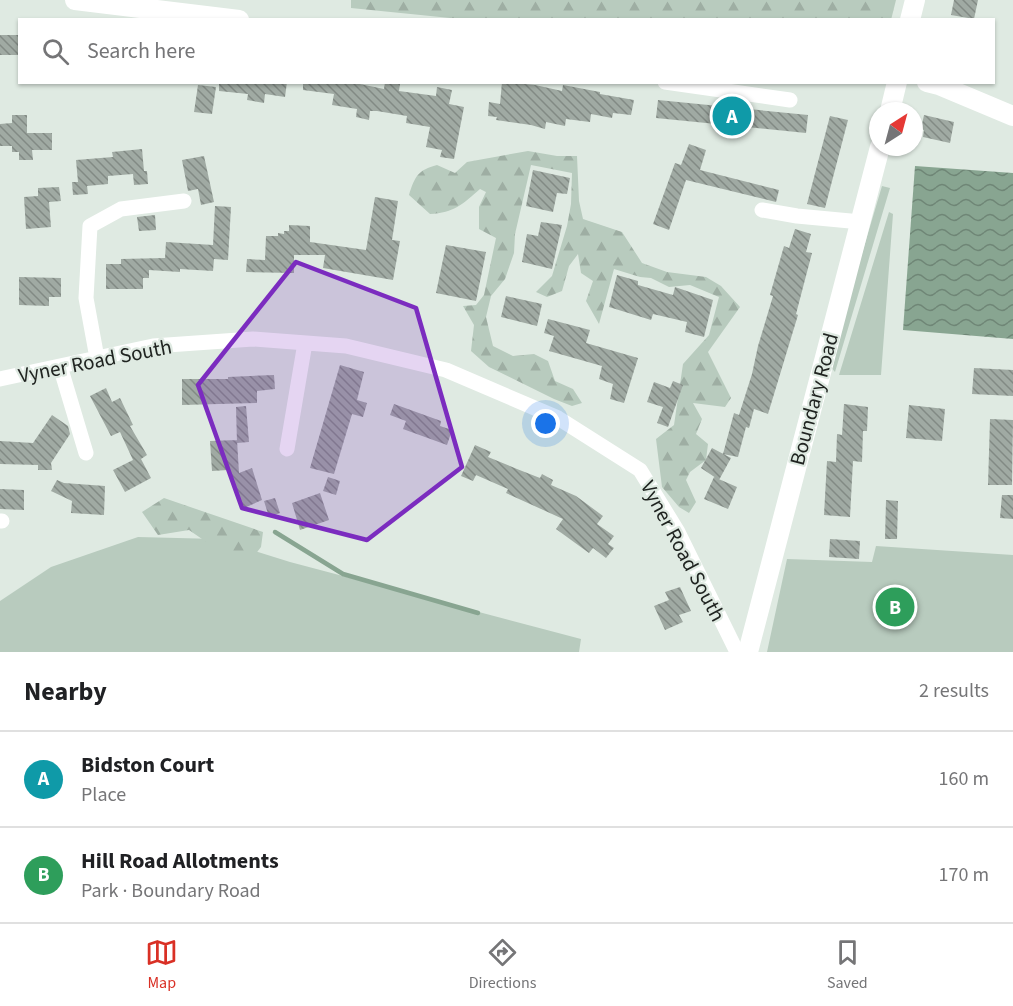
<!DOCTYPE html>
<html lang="en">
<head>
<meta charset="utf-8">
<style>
	body { margin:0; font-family:"Source Sans 3",sans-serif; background:#f2f2f2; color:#202124 }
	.compass { position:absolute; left:869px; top:102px; width:54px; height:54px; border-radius:50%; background:#fff; box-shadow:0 2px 4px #0004; rotate:36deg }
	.you { position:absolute; left:546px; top:424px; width:21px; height:21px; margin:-15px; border:4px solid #fff; border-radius:50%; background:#1a73e8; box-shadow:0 0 0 9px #1a73e833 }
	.badge { display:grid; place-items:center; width:39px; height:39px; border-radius:50%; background:#d93025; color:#fff; font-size:20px; font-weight:700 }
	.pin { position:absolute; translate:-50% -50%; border:3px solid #fff; box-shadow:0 2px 6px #0006 }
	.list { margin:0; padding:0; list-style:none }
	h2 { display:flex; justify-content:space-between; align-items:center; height:78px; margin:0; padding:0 24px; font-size:26px }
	h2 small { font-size:20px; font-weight:400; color:#757577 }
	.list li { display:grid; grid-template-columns:39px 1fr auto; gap:18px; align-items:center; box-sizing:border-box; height:96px; padding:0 24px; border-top:2px solid #e0e0e0 }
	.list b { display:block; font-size:22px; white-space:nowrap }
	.list p { margin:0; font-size:20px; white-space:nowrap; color:#757577 }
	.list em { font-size:20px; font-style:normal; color:#757577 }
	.icon { flex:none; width:33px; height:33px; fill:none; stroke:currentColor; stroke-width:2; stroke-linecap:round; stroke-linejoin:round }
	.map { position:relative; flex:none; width:1013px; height:652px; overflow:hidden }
	.search { position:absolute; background:#fff; box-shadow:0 2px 4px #0004; left:18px; right:18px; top:18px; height:66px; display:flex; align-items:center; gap:15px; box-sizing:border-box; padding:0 21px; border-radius:0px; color:#757577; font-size:22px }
	.sheet { height:270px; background:#fff }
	nav { display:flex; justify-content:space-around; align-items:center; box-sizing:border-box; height:84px; border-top:2px solid #e0e0e0; background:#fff; font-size:16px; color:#757577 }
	nav a { display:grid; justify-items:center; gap:3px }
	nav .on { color:#d93025 }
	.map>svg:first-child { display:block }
	.green { fill:#b8cbbe }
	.forest { fill:url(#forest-firs) }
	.water { fill:url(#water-waves) }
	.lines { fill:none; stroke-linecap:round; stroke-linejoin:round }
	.stream { stroke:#88a591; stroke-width:4.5 }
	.building { fill:url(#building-back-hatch) }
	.minor { stroke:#fff; stroke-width:15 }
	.major { stroke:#fff; stroke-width:20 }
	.marked { fill:#7b2cbf; fill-opacity:0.2; stroke:#7b2cbf; stroke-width:4.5; stroke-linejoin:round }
	.labels { text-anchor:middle; stroke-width:4.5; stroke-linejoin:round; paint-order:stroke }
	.street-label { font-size:21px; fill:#202421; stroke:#dfeae2 }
</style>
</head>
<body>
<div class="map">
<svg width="1013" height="652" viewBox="0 0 1013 652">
	<defs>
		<pattern id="forest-firs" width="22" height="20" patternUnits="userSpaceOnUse" patternTransform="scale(1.5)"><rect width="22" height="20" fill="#b8cbbe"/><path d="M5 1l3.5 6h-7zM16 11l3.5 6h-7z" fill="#9eaea3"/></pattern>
		<pattern id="water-waves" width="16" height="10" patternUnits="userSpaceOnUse" patternTransform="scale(1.5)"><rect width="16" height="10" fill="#88a591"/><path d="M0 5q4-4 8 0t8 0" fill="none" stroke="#6f8676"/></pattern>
		<pattern id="building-back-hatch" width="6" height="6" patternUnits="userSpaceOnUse" patternTransform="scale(1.5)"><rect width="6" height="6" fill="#a0aaa3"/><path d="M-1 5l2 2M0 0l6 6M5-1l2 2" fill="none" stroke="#828a84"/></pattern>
	</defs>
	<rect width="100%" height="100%" fill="#dfeae2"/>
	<path class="green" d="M882,186L890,188L835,372L829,365Z
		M889,212L893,214L881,375H839Z
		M138,537L217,539L290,562L581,639L579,652H0V601L51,567Z
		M876,546L1013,555V652H767L787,559L872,562Z"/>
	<path class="forest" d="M351,0H896L891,20H470L351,8Z
		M528,151L557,156H577L579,201L583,219L622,232L642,263L667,272L706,277L721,286L740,307L708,352L731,398L725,407L693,403L702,419L696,434L708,444L706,460L690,472L686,480L696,502L689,513L679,507L662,487L656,439L674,425L683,364L709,335L719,297L690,285L669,287L651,278L640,277L614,269L599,324L586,301L593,281L581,273L578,254L569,266L562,291L547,297L536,292L552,276L567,226L571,204L572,173L531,165L515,234L514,253L505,279L491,296L486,317L493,346L513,356L534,354L548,361L555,381L573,389L582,403L572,406L554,399L489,367L471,351L474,325L463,306L476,305L484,295L496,238L479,229V207L486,192L480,189C463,204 454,213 430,214L409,195C415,176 418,170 437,165L455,173L467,162Z
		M164,498L263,532L261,547L251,560L228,557L189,530L158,535L142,512Z"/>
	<path class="water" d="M915,166L1013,173V339L903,330Z"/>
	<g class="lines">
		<path class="stream" d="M275,532L343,574L478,613"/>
	</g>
	<path class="building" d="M954,0H978L974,19L951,15Z
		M0,35H20V55H0Z
		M219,82H287L285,97L265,94L264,103L247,100L248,94L219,91Z
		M303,82H350L384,89L385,82H390L400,84L399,91L436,96L437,87L452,90L449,104L464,107L454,159L440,157L442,150L426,147L430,127L406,123L407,116L377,111H370L369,120L356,117L357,109L332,105L334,94L303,90Z
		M502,82L535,85L562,91L563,85L600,92V94L634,100L631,115L613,113L612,118L591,114L590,122L566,119L565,126L546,122L545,129L531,125L496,120L497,117L488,116L489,102L500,104Z
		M198,85L216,87L212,114L194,112Z
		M658,100L808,115L806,133L656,118Z
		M12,115H27V133H52V150H32L33,160H19V152H12V146H0V124L12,123Z
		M924,115L954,122L950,143L923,137L924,130L921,129Z
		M830,116L848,120L825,208L807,204Z
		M689,144L706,150L700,170L779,190L776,202L686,180L669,230L653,224L675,163L681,165Z
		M142,149L144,171H147L148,184L134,185L133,174L108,176V184L87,186L88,194L73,195L72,182H78L76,160L113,157L112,152Z
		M204,156L214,202L201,205L198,189L188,191L182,160Z
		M533,170L570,178L567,194L557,193L553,212L526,206Z
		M59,187L61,201L49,202L51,227L26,229L24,197L38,196V188Z
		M375,197L398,201L392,240L400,241L393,280L323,268L325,255H294V273L246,272L247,259L265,260L266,236H278V233L284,234V231H289V225L310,226V242L366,250Z
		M215,206L231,207L228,260L214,259L213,271L180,269V272L149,270V278H143V289H106V264H121V259L165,258L166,242L213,245Z
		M155,215L156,230L139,231L137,217Z
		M541,222L562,225L552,269L522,262L527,234L538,236Z
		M795,229L811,234L806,252L812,253L796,314L798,315L768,414L754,409L749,428L746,427L738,457L723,454L734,413L739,415L752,374L758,346L773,296L770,295L784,246L789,248Z
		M446,245L486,252L476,301L436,293Z
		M617,275L638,281V285L673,295L675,287L713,300L704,337L685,332L687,322L653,314L651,320L609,307Z
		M19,277L61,278V297H49V306L19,305Z
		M506,296L542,304L537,326L501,317Z
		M548,319L590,330L586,343L638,358L624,403L610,399L613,384L599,379L602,366L549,351L554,336L544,333Z
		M340,365L364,372L357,400L367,403L363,417L352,414L334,474L310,468Z
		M974,368L1013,370V396L972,394Z
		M274,375L275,389L257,391V403L182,405V379H228V377Z
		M673,381L683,385L668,427L657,423L663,407L647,402L654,382L670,388Z
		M106,388L112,402L120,398L133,425L130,426L147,455L141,459L151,478L125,492L113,470L133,460L120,432L111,436L90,396Z
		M394,404L441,421L440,426L452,430L447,445L403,429L406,421L390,415Z
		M844,404L868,407L867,431H863L862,462L853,461L850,517L824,515L827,461L836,462L837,434L842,435Z
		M909,405L945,409L942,441L906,438Z
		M246,406L249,442L237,443L236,407Z
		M52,415L68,426L70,434L51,463L52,470H38V465L0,464V441L33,443Z
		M990,419L1013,420L1012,485H988Z
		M237,440L239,473L252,468L262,500L242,509L228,470L212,471L210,441Z
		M475,445L491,452L488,457L517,469L540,478L542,474L553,480L551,485L576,496L603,516L597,524L614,536L608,544L614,548L606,558L593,548L589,553L556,529L563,519L506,493L508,489L476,475L473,481L461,476Z
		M712,448L731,458L719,480L701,468Z
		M328,477L340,481L336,495L323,491Z
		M714,477L737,487L728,509L704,499Z
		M57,480L64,483L105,486L104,515L71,513L72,501L51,491Z
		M0,489L24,490V510L0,509Z
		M320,493L329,520L300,530L292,503Z
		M1002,495H1013V519L1000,518Z
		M275,498L280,513L269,517L264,501Z
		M886,500L898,501L897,539H885Z
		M830,539L860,541L859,559L829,557Z
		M680,587L691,611L679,615L683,622L665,630L654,606L669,600L665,592Z"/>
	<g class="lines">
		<path class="minor" d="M665,82L790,100
			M762,210L797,216L861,222
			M97,358L86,298L90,226L121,209L184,201
			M60,366L86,453
			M0,379L153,346L253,339L346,346L446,370L558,418L640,470L678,532L737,652
			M287,449L305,343
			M0,521H2"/>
		<path class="major" d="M75,0L239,20
			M910,20L915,0
			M927,82L939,85L1013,116
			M890,111L897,82
			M748,652L880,147"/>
	</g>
	<path class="marked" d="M296,262L416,308L462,467L367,540L242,508L198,385Z"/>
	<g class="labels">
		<g class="street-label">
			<text transform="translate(95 361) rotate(-11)" y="7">Vyner Road South</text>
			<text transform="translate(814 399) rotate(-75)" y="7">Boundary Road</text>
			<text transform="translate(683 551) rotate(62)" y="7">Vyner Road South</text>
		</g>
	</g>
</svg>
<svg class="compass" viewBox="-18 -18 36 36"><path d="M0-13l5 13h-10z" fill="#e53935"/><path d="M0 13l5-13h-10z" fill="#757577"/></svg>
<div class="you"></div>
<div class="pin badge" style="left:732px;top:116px;background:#0f9aa8">A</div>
<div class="pin badge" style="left:895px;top:607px;background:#2e9e5b">B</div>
<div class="search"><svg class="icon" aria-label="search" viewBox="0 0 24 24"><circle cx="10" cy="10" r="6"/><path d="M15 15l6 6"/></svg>Search here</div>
</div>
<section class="sheet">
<h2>Nearby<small>2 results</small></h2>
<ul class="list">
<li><span class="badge" style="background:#0f9aa8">A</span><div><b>Bidston Court</b><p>Place</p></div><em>160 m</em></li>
<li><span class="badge" style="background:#2e9e5b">B</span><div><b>Hill Road Allotments</b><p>Park · Boundary Road</p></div><em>170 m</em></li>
</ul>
</section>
<nav>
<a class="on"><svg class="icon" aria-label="map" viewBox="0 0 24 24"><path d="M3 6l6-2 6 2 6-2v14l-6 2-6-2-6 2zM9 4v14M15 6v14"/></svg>Map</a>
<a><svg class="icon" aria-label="directions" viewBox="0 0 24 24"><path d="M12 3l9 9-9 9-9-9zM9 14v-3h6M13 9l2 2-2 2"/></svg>Directions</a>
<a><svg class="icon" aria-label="saved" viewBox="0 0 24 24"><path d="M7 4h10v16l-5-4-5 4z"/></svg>Saved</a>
</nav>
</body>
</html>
